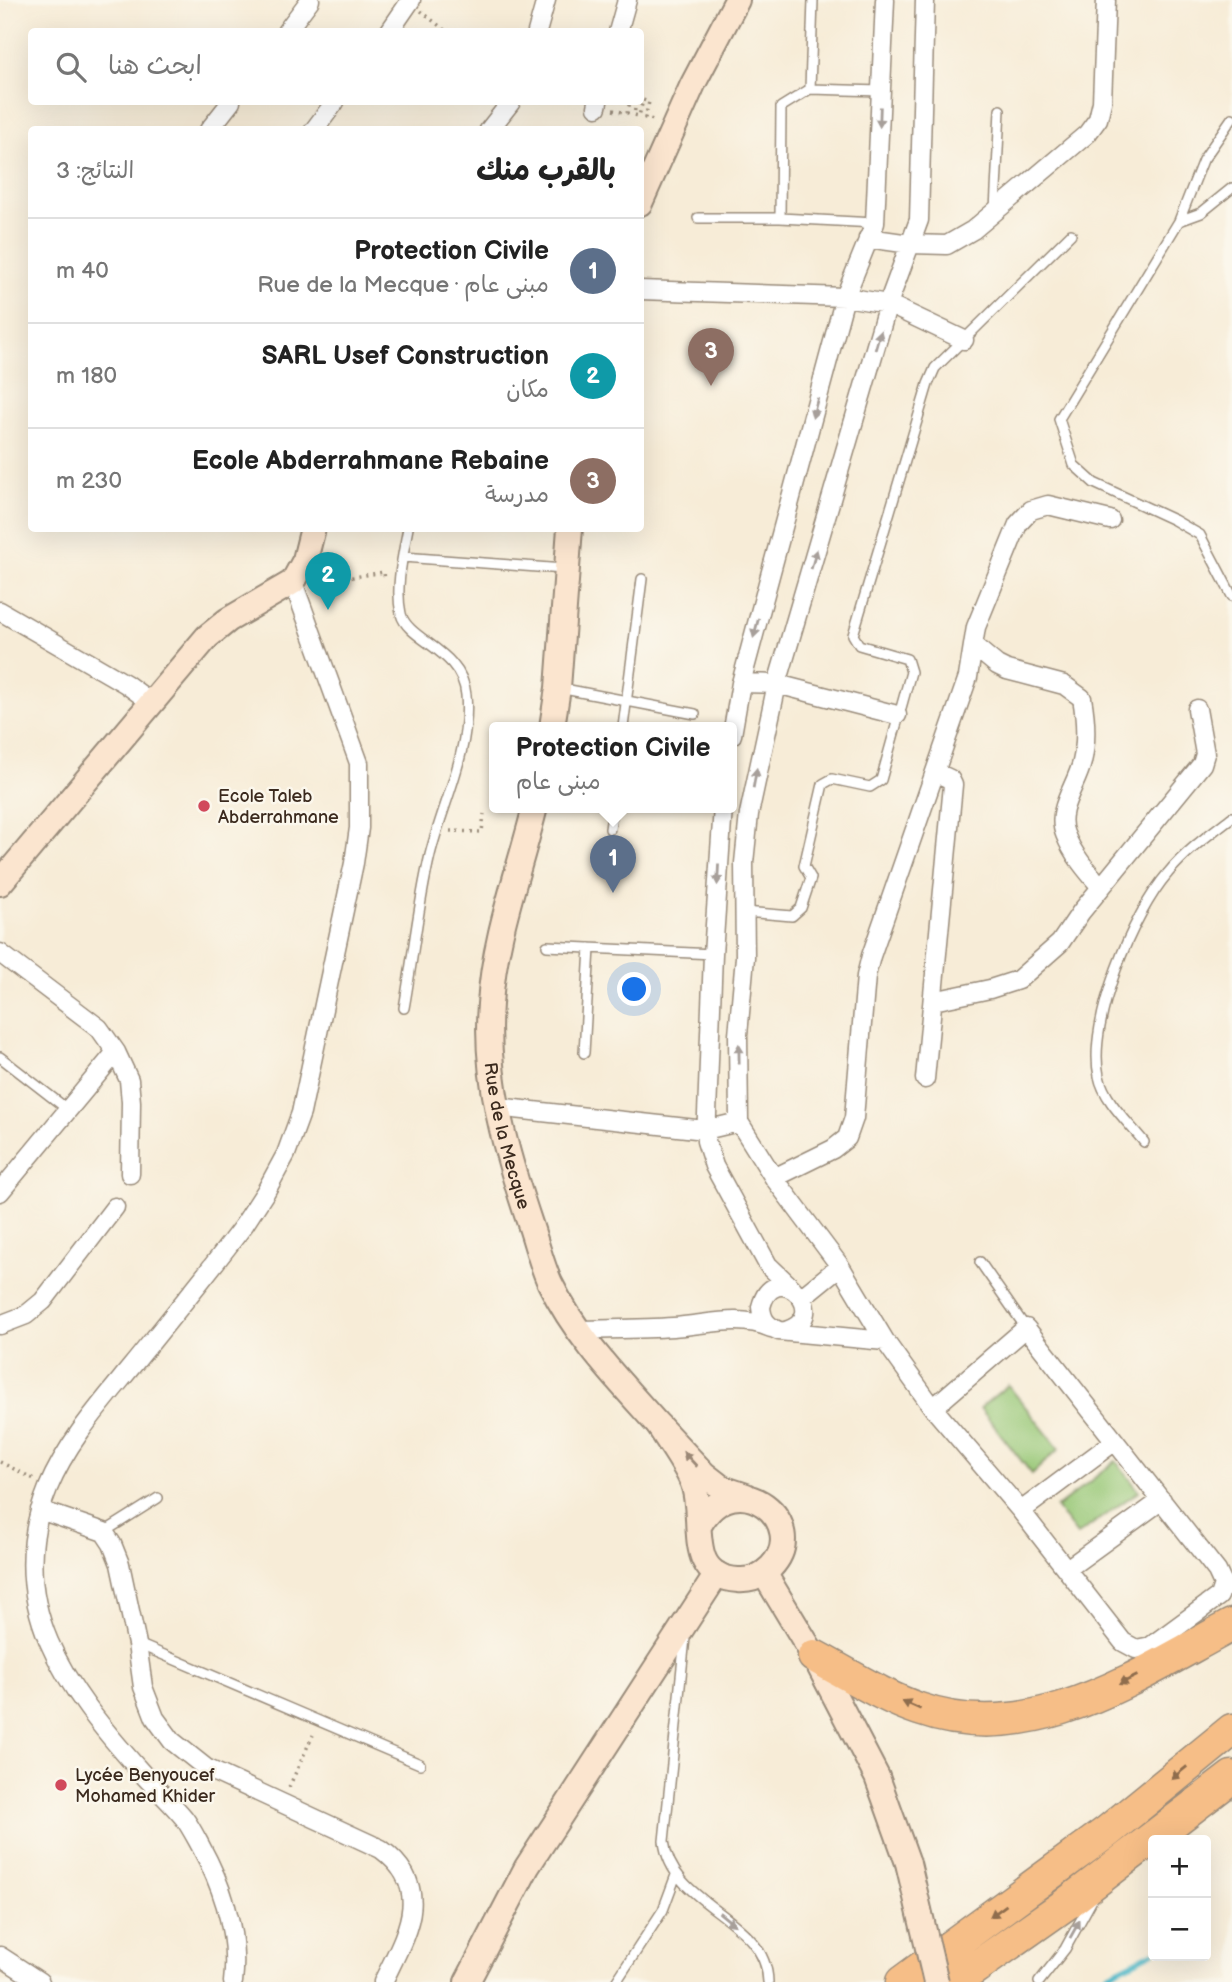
<!DOCTYPE html>
<html lang="ar">
<head>
<meta charset="utf-8">
<style>
	body { margin:0; font-family:"Balsamiq Sans","Playpen Sans Arabic",sans-serif; background:#f2f2f2; color:#222; direction:rtl }
	.controls { position:absolute; right:21px; bottom:21px; display:grid; overflow:hidden; border-radius:7px; box-shadow:0 7px 28px #0002 }
	.controls button { width:63px; height:63px; display:grid; place-items:center; padding:0; border:0; border-bottom:2px solid #e0e0e0; background:#fff; color:#222; font:35px sans-serif }
	.you { position:absolute; left:635px; top:990px; width:24px; height:24px; margin:-18px; border:5px solid #fff; border-radius:50%; background:#1a73e8; box-shadow:0 0 0 10px #1a73e833 }
	.badge { display:grid; place-items:center; width:46px; height:46px; border-radius:50%; background:#7c3aed; color:#fff; font-size:23px; font-weight:700 }
	.pin { position:absolute; translate:-50% -58px; filter:drop-shadow(0 2px 4px #0008) }
	.pin::after { content:''; position:absolute; top:37px; width:24px; height:21px; background:inherit; clip-path:polygon(0 0,100% 0,50% 100%) }
	.popup { position:absolute; left:489px; top:722px; width:248px; height:91px; box-sizing:border-box; display:grid; place-content:center; border-radius:7px; background:#fff; filter:drop-shadow(0 2px 5px #0005); font-size:23px; white-space:nowrap; color:#767676 }
	.popup b { font-size:26px; color:#222 }
	.popup::after { content:''; position:absolute; left:50%; top:100%; margin-left:-14px; border:14px solid transparent; border-top-color:#fff }
	.list { margin:0; padding:0; list-style:none }
	h2 { display:flex; justify-content:space-between; align-items:center; height:91px; margin:0; padding:0 28px; font-size:30px }
	h2 small { font-size:23px; font-weight:400; color:#767676 }
	.list li { display:grid; grid-template-columns:46px 1fr auto; gap:21px; align-items:center; box-sizing:border-box; height:105px; padding:0 28px; border-top:2px solid #e0e0e0 }
	.list b { display:block; font-size:26px; white-space:nowrap }
	.list p { margin:0; font-size:23px; white-space:nowrap; color:#767676 }
	.list em { font-size:23px; font-style:normal; color:#767676 }
	.icon { flex:none; width:38px; height:38px; fill:none; stroke:currentColor; stroke-width:2; stroke-linecap:round; stroke-linejoin:round }
	.map { position:relative; flex:none; width:1232px; height:1982px; overflow:hidden; direction:ltr }
	.search { position:absolute; background:#fff; box-shadow:0 7px 28px #0002; left:28px; top:28px; width:616px; height:77px; display:flex; align-items:center; gap:18px; box-sizing:border-box; padding:0 24px; border-radius:7px; color:#767676; font-size:26px }
	.panel { position:absolute; background:#fff; box-shadow:0 7px 28px #0002; left:28px; top:126px; width:616px; height:406px; border-radius:7px; direction:rtl }
	.map>svg:first-child { display:block }
	.green { fill:#97c776; stroke:#69784a; stroke-width:2 }
	.lines { fill:none; stroke-linecap:round; stroke-linejoin:round }
	.stream { stroke:#4bb7c7; stroke-width:5 }
	.lane-casing { stroke:#998b7a; stroke-width:12 }
	.street-casing { stroke:#998b7a; stroke-width:21 }
	.secondary-casing { stroke:#998b7a; stroke-width:28 }
	.highway-casing { stroke:#998b7a; stroke-width:35 }
	.path { stroke:#998b7a; stroke-width:3.5; stroke-dasharray:2 5; stroke-linecap:butt }
	.lane { stroke:#fff; stroke-width:9 }
	.street { stroke:#fff; stroke-width:18 }
	.secondary { stroke:#fbe5cf; stroke-width:24 }
	.highway { stroke:#f6be87; stroke-width:32 }
	.secondary-bridge-casing { stroke:#998b7a; stroke-width:28; stroke-linecap:butt }
	.secondary-bridge { stroke:#fbe5cf; stroke-width:24 }
	.oneway { fill:#a79f9a }
	.oneway2 { fill:#9b8876 }
	.oneway3 { fill:#8f6d4d }
	.poi-dot { fill:#d1495b; stroke:#fbf7ec; stroke-width:2.5 }
	.labels { text-anchor:middle; stroke-width:5; stroke-linejoin:round; paint-order:stroke }
	.poi-label { font-size:18px; fill:#3b2a1e; stroke:#fbf7ec; text-anchor:start }
	.street-label { font-size:18px; fill:#3b2a1e; stroke:#fbf7ec }
</style>
</head>
<body>
<div class="map">
<svg width="1232" height="1982" viewBox="0 0 1232 1982">
	<rect width="100%" height="100%" fill="#fbf7ec"/>
	<filter id="ink" filterUnits="userSpaceOnUse"><feTurbulence type="fractalNoise" baseFrequency=".0143" numOctaves="2"/><feDisplacementMap in="SourceGraphic" scale="14" xChannelSelector="R" yChannelSelector="G"/><feConvolveMatrix kernelMatrix="1 2 1 2 8 2 1 2 1" color-interpolation-filters="sRGB"/></filter>
	<filter id="wash" filterUnits="userSpaceOnUse"><feTurbulence type="fractalNoise" baseFrequency=".00686" numOctaves="4" result="noise"/><feDisplacementMap in="SourceGraphic" scale="28" xChannelSelector="R" yChannelSelector="G"/><feGaussianBlur stdDeviation="1.57" result="paint"/><feColorMatrix in="noise" values="0 0 0 0 0 0 0 0 0 0 0 0 0 0 0 0 0 1.4 0 .05"/><feComposite in="paint" operator="in"/></filter>
	<g filter="url(#wash)">
		<rect width="100%" height="100%" fill="#f7ecd7"/>
		<path class="green" d="M1008,1385L1059,1449L1032,1474L980,1408Z
			M1116,1461L1139,1491L1077,1535L1056,1508Z"/>
		<g class="lines">
			<path class="stream" d="M1087,1982L1099,1979L1153,1952"/>
		</g>
	</g>
	<g filter="url(#ink)">
		<g class="lines">
			<g class="lane-casing">
				<path id="lane" d="M810,89L813,0
					M1232,118L1203,160L1179,221L1059,419L1074,465L1094,483L1174,520L1200,535L1232,596
					M995,210L1000,110
					M698,218H780L875,223
					M780,218L781,107L810,89L881,91
					M1179,221L1201,213L1232,188
					M403,557L564,569
					M559,688L695,714
					M623,727L642,579
					M610,829L613,807
					M744,912L792,916L801,908L811,878L804,866L823,784L832,779L870,787L881,780L911,672L907,659L859,645L853,635L928,384L935,368L1071,234
					M547,946L713,954
					M404,1008C413,958 418,905 430,855C443,802 471,751 466,695C462,650 408,641 401,614C395,587 403,555 408,528
					M584,1053L590,948
					M0,1057L67,1109
					M1144,1142C1129,1123 1104,1101 1099,1076C1087,1023 1133,913 1168,873C1186,851 1210,834 1232,817
					M980,1262L1026,1328
					M104,1532L158,1498
					M685,1638L664,1841C671,1907 767,1917 768,1982
					M138,1644L420,1764
					M616,1982L663,1910L676,1875
					M1039,1982L1065,1949L1093,1898"/>
			</g>
			<g class="street-casing">
				<path id="street" d="M925,0L919,220L888,304L777,684L749,814L744,863L745,957L738,1035L739,1122L774,1178L840,1266L885,1341L933,1408L1021,1511L1123,1642L1136,1649L1151,1646L1219,1596L1223,1584L1217,1571L1026,1328L933,1408
					M286,32L310,0
					M389,32L411,0
					M537,32L546,0
					M618,32L627,0
					M597,107L598,102
					M209,130L231,102
					M314,130L335,102
					M489,130L511,102
					M868,238L910,244L947,245L973,230L1087,134L1098,119L1102,102L1106,0
					M640,290L845,297L888,304L964,340
					M0,611L126,684L152,703
					M973,645L997,665L1007,670L1064,685L1082,698C1086,720 1087,741 1082,762C1077,785 1055,810 1065,834C1073,855 1087,871 1101,887
					M741,683L777,684L897,715
					M732,735L741,683L845,297L875,223L885,0
					M723,807L713,954L706,1141L714,1166L768,1265L793,1289
					M0,953L99,1028L116,1052L129,1080L131,1102L130,1174
					M933,1001L990,989L1018,980L1060,943L1081,912L1202,764L1205,754L1197,709
					M925,1079L953,785L950,779L935,772
					M497,1107L705,1130L739,1122
					M774,1178L833,1149L847,1138L854,1118L866,976L871,956L968,677L976,627L1018,524L1031,510L1048,505L1110,520
					M0,1192L116,1052
					M802,1297L840,1266
					M0,1325L26,1315L43,1301L115,1207
					M579,1330C610,1329 642,1329 673,1327C706,1325 740,1314 771,1328
					M786,1331C836,1314 774,1255 761,1307C762,1320 767,1326 779,1331L885,1341
					M40,1510L104,1532L112,1544L120,1564L137,1644L143,1687L155,1718L172,1741L206,1768L381,1849C435,1889 406,1934 383,1982
					M1021,1511L1115,1441
					M1067,1569L1162,1500
					M0,1956L40,1982
					M233,1982C239,1934 223,1887 200,1845C195,1836 190,1826 184,1818C170,1801 154,1787 140,1771C67,1689 1,1603 48,1488C67,1442 101,1404 132,1366C170,1319 208,1273 244,1225L266,1191L286,1154L301,1113L354,863L359,828V763L293,582"/>
			</g>
			<g class="secondary-casing">
				<g id="secondary">
					<path d="M640,203L693,84L737,0"/>
					<path d="M552,727L558,688L570,528"/>
					<path id="s1" d="M535,807C519,872 494,937 490,1004C484,1080 507,1156 531,1227C537,1245 542,1266 550,1283C576,1337 620,1382 659,1426"/>
					<path d="M0,883L207,637L228,620L293,582L305,560L313,528"/>
					<path d="M700,1524C737,1460 812,1524 771,1567C762,1576 751,1581 738,1580C682,1577 707,1515 692,1481C684,1462 670,1444 659,1426L704,1474L722,1488L746,1496"/>
					<path d="M764,1573L814,1656L877,1777L908,1863"/>
					<path d="M467,1982L527,1867L717,1574"/>
				</g>
			</g>
			<g class="highway-casing">
				<path id="highway" d="M814,1656C848,1674 883,1697 919,1709C1032,1749 1136,1676 1232,1625
					M902,1982L1108,1831L1232,1730
					M955,1982L1066,1904L1232,1777"/>
			</g>
			<path class="path" d="M421,11L447,32
				M636,102L634,115L639,116L643,100L649,102L645,118L654,120
				M613,110L627,113L630,102
				M317,583L384,572L385,581
				M450,831L482,832L484,814
				M0,1462L34,1479
				M289,1787L313,1735"/>
			<use href="#lane" class="lane"/>
			<use href="#street" class="street"/>
			<use href="#secondary" class="secondary"/>
			<use href="#highway" class="highway"/>
			<g class="secondary-bridge-casing">
				<path id="secondary-bridge" d="M908,1863L936,1982"/>
			</g>
			<use href="#secondary-bridge" class="secondary-bridge"/>
		</g>
		<defs><path id="oneway-solid" d="M-6-.8H1V-3.2L6.5 0L1 3.2V.8H-6Z" transform="scale(1.75)"/></defs>
		<g class="oneway">
			<use href="#oneway-solid" transform="translate(880 117) rotate(92)"/>
			<use href="#oneway-solid" transform="translate(878 340) rotate(-74)"/>
			<use href="#oneway-solid" transform="translate(815 408) rotate(105)"/>
			<use href="#oneway-solid" transform="translate(814 559) rotate(-74)"/>
			<use href="#oneway-solid" transform="translate(756 628) rotate(105)"/>
			<use href="#oneway-solid" transform="translate(755 778) rotate(-80)"/>
			<use href="#oneway-solid" transform="translate(718 875) rotate(93)"/>
			<use href="#oneway-solid" transform="translate(739 1054) rotate(-91)"/>
			<use href="#oneway-solid" transform="translate(727 1919) rotate(39)"/>
			<use href="#oneway-solid" transform="translate(1075 1929) rotate(-61)"/>
		</g>
		<use class="oneway2" href="#oneway-solid" transform="translate(690 1459) rotate(-133)"/>
		<g class="oneway3">
			<use href="#oneway-solid" transform="translate(1128 1680) rotate(154)"/>
			<use href="#oneway-solid" transform="translate(911 1705) rotate(-156)"/>
			<use href="#oneway-solid" transform="translate(1179 1773) rotate(141)"/>
			<use href="#oneway-solid" transform="translate(998 1911) rotate(144)"/>
		</g>
	</g>
	<g class="poi-dot">
		<circle cx="204" cy="806" r="7"/>
		<circle cx="61" cy="1785" r="7"/>
	</g>
	<g class="labels">
		<g class="poi-label">
			<text x="218" y="802">Ecole Taleb<tspan x="218" dy="21">Abderrahmane</tspan></text>
			<text x="75" y="1781">Lycée Benyoucef<tspan x="75" dy="21">Mohamed Khider</tspan></text>
		</g>
		<g class="street-label">
			<text dy="6" stroke="none"><textPath href="#s1" startOffset="336">Rue de la Mecque</textPath></text>
		</g>
	</g>
</svg>
<div class="controls">
<button>+</button>
<button>−</button>
</div>
<div class="you"></div>
<div class="pin badge" style="left:613px;top:893px;background:#5c6f8a">1</div>
<div class="popup"><b>Protection Civile</b>مبنى عام</div>
<div class="pin badge" style="left:328px;top:610px;background:#0f9aa8">2</div>
<div class="pin badge" style="left:711px;top:386px;background:#8d6e63">3</div>
<div class="search"><svg class="icon" aria-label="search" viewBox="0 0 24 24"><circle cx="10" cy="10" r="6"/><path d="M15 15l6 6"/></svg>ابحث هنا</div>
<section class="panel">
<h2>بالقرب منك<small>النتائج: 3</small></h2>
<ul class="list">
<li><span class="badge" style="background:#5c6f8a">1</span><div><b>Protection Civile</b><p>مبنى عام · Rue de la Mecque</p></div><em>40 m</em></li>
<li><span class="badge" style="background:#0f9aa8">2</span><div><b>SARL Usef Construction</b><p>مكان</p></div><em>180 m</em></li>
<li><span class="badge" style="background:#8d6e63">3</span><div><b>Ecole Abderrahmane Rebaine</b><p>مدرسة</p></div><em>230 m</em></li>
</ul>
</section>
</div>
</body>
</html>
